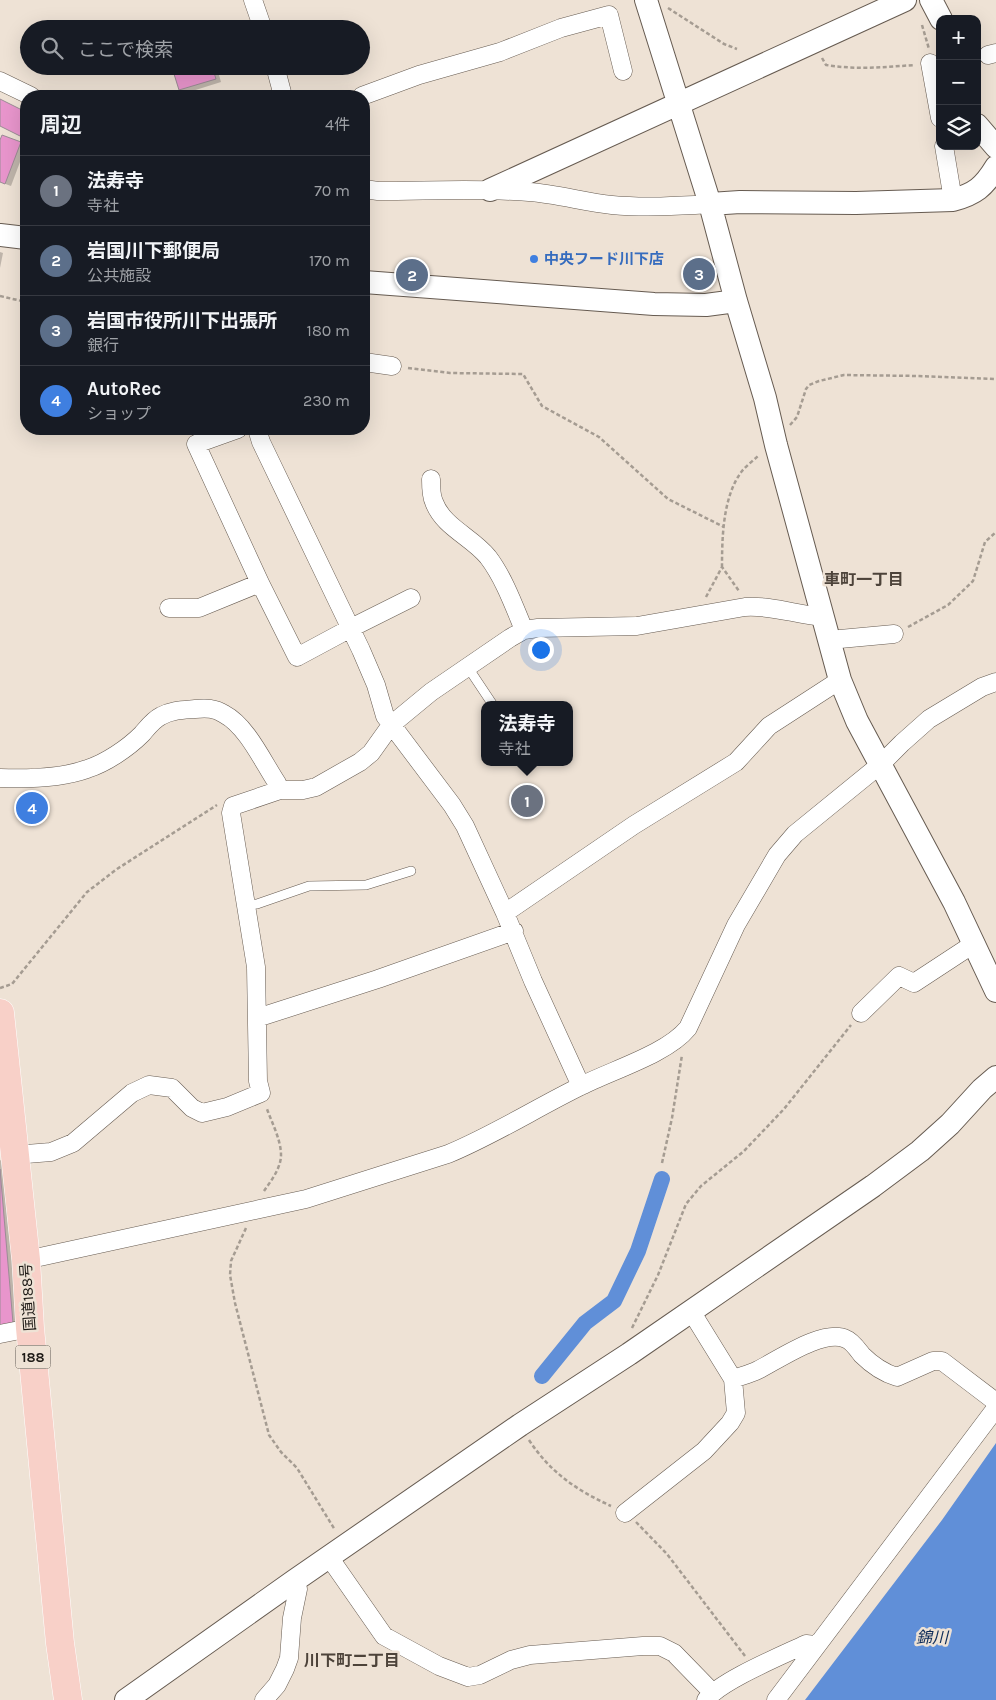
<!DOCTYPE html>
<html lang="ja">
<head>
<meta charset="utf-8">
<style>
	body { margin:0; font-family:Karla,"Noto Sans JP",sans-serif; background:#20242c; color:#f1f3f6 }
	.controls { position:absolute; right:15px; top:15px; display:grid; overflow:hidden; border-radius:10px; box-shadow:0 5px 20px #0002 }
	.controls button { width:45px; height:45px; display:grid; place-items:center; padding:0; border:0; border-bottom:1px solid #363941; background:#171b24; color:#f1f3f6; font:25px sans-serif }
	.you { position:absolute; left:540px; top:649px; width:18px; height:18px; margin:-12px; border:4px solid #fff; border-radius:50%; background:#1a73e8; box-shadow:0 0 0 8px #1a73e833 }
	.badge { display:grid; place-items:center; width:32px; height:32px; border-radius:50%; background:#8e5cd5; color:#fff; font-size:16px; font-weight:700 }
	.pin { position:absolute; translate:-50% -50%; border:2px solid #fff; box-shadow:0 1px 5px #0006 }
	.popup { position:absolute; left:481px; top:701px; width:92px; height:65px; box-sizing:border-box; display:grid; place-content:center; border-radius:10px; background:#171b24; filter:drop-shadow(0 1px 4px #0005); font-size:16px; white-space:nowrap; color:#9ea1a6 }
	.popup b { font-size:19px; color:#f1f3f6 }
	.popup::after { content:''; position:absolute; left:50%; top:100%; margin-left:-10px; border:10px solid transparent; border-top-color:#171b24 }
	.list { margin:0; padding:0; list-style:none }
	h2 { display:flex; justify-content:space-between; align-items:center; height:65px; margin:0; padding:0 20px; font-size:21px }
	h2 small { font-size:16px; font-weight:400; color:#9ea1a6 }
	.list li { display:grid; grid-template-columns:32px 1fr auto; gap:15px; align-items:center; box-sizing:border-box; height:70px; padding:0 20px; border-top:1px solid #363941 }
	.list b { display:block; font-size:19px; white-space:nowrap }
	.list p { margin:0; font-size:16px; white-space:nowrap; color:#9ea1a6 }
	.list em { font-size:16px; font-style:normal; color:#9ea1a6 }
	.icon { flex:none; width:28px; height:28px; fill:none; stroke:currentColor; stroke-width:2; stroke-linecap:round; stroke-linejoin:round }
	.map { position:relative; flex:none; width:996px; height:1700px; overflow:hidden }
	.search { position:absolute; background:#171b24; box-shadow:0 5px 20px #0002; left:20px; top:20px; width:350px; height:55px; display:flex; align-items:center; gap:12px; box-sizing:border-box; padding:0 18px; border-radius:28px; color:#9ea1a6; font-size:19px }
	.panel { position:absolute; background:#171b24; box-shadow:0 5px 20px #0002; left:20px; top:90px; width:350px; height:345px; border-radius:20px }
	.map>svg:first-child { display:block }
	.water { fill:#608fd8 }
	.shadow { fill:#0003 }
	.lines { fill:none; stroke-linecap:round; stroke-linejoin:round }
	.canal { stroke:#608fd8; stroke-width:16 }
	.building { fill:#e895cc; stroke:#9b8c95 }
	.service-casing { stroke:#665b51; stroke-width:10 }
	.minor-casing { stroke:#665b51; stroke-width:19 }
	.tertiary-casing { stroke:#665b51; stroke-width:24 }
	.trunk-casing { stroke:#fff; stroke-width:29 }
	.path { stroke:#a59c92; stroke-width:2.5; stroke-dasharray:4 2.5; stroke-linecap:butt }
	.service { stroke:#fff; stroke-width:9 }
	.minor { stroke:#fff; stroke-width:18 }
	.tertiary { stroke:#fff; stroke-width:22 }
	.trunk { stroke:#f8d0c8; stroke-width:28 }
	.shop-dot { fill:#3f7fe0; stroke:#eee2d5; stroke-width:2 }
	.labels { text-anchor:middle; stroke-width:5; stroke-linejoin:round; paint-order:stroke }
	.shield { fill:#eee2d5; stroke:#5d5750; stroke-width:1 }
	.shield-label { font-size:14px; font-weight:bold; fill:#1f1b17 }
	.shop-label { font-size:15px; font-weight:bold; fill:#366cbe; stroke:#eee2d5; text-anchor:start }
	.street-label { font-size:15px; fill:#1f1b17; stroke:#eee2d5 }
	.neighbourhood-label { font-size:16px; font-weight:bold; fill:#4d433a; stroke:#eee2d5 }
	.water-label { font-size:16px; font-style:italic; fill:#0b2a58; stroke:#eee2d5 }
</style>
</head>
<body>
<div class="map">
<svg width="996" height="1700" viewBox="0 0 996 1700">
	<rect width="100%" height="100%" fill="#eee2d5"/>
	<path class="water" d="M996,1443V1700H805L942,1520Z"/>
	<path class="shadow" d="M205,66H214L217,68L221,82L186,93L180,89Z
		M238,66H272V68L246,75L240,72Z
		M0,100L26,114V139L0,125Z
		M0,143H20L26,146L11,186L0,182Z
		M0,252L3,253L0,268Z
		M0,1160L11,1167L25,1330L0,1334Z"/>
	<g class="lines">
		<path class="canal" d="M542,1376L585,1323L614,1301L638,1251L662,1179"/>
	</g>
	<path class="building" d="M200,66H212L216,79L179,90L174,74Z
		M237,66H262L239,73Z
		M0,99L26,112V124L20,136L0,126Z
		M2,135L21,142L5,184L0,182V140Z
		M0,1169L13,1323L0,1326Z"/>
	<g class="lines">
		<g class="service-casing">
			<path id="service" d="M467,666L493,705
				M246,905L257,904L309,886L366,885L411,871"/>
		</g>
		<g class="minor-casing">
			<path id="minor" d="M253,0L263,29
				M988,55L996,53
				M930,63L940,118
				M275,66L283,96
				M0,81L31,96
				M362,96L419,75L500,52L561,28L609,15L623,71
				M944,146L953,200
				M364,189L378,191C428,191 479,188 529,192C557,194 584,202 612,205C644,208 678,206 710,204
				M364,362L392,366
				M238,429L196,444L260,583L297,657L351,628L411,598
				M257,429L261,442L361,650L376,685L385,716L452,805L465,826L505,913L533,981L581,1086
				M431,479C431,487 431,496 434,502C443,527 472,537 488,557C504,578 514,606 524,630
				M169,608H199L260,583
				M829,640L894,634
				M0,778C27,779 62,778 87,769C106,763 128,748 142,734C148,727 153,720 161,716C172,710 183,710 195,709C206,708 215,708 224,714C247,726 263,762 277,783L280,790
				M505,913L634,825L736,762L769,726L840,680
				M861,1013L899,976L914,983L975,943
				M257,1018L378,979L514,931
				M14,1155L51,1152L73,1143L132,1093L149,1085L172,1088L192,1108L202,1113L227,1107L261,1093L258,1081L256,967L231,813L233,806L280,790H303L316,787L360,762L371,753L391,725L431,692L510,638L524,630L538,628L637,626L745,607C772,605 797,615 824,617
				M26,1260L306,1199L448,1154C494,1135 536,1108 581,1086C612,1070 667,1054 688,1028L736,925L777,855L795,834L881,764L902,743L929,719L982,687L996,682
				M0,1334L30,1328
				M733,1379C741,1376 750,1374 758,1370C778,1360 824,1328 846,1339C852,1341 858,1350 862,1355C872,1365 884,1373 897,1377L933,1361H942L996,1402
				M625,1513L704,1451L730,1423L736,1413L733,1379L691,1311
				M329,1557L384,1636L439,1666L468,1677L480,1675L511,1660L530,1655L643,1646H660L674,1653L712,1692
				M264,1700L277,1685L285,1669L289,1658L292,1618L298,1589L294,1581
				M706,1700C720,1681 783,1655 806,1644L815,1645
				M776,1700L996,1408"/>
		</g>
		<g class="tertiary-casing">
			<path id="tertiary" d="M646,0L710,204L736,301L765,398L776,445L840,680L857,721L954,902L996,991
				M931,0L941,19
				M977,125L996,147
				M490,190L905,0
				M710,204L740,202L856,203L953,200C975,194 984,187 996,167
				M0,235L26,238
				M364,282L654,304L706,305L736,301
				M126,1700L294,1581L520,1425L629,1354L873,1186L920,1151L950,1124L982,1089L996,1077"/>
		</g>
		<g class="trunk-casing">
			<path id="trunk" d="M0,1013L26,1260L30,1328L60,1643L68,1700"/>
		</g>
		<path class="path" d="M668,8L724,44L737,49
			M922,25L929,49
			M822,58L826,65C856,70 885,67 915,65
			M0,296L26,302
			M408,368L450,373L523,374L542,406L599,437L668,499L724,527
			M790,425L797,417L806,389L809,385L819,381L844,375L919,376L996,379
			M722,567C722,536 723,496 742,471C747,465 754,460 759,455
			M706,597L722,567L739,591
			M908,627L948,605L973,581L985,542L996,532
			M0,988L12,984L87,892L117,869L217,805
			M662,1163L672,1118L682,1055
			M264,1191C271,1181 281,1168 281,1155C281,1140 272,1123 267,1109
			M246,1228L231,1261L230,1275L235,1303L269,1435L281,1452L297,1468L335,1530
			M632,1328L658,1275L686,1204L701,1186L744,1151L784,1109L851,1025
			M529,1440C550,1472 576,1490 611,1506
			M636,1522L667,1554L745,1656"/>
		<use href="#service" class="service"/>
		<use href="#minor" class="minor"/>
		<use href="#tertiary" class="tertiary"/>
		<use href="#trunk" class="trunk"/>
	</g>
	<circle class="shop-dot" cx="534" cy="259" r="5"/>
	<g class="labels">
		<rect class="shield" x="15.5" y="1345.5" width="35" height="23" rx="4"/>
		<g class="shield-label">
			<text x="33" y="1362">188</text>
		</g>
		<g class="shop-label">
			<text x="544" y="264">中央フード川下店</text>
		</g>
		<g class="street-label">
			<text transform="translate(28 1297) rotate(-94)" y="5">国道188号</text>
		</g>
		<g class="neighbourhood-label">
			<text x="864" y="585">車町一丁目</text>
			<text x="352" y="1666">川下町二丁目</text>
		</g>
		<g class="water-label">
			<text x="932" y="1643">錦川</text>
		</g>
	</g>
</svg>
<div class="controls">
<button>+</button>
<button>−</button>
<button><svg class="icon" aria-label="layers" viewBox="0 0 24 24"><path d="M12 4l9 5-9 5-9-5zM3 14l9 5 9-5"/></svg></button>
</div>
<div class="you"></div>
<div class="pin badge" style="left:527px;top:801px;background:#6b7280">1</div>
<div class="popup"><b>法寿寺</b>寺社</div>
<div class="pin badge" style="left:412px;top:275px;background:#5c6f8a">2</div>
<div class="pin badge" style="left:699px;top:274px;background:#5c6f8a">3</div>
<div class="pin badge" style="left:32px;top:808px;background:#3f7fe0">4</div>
<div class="search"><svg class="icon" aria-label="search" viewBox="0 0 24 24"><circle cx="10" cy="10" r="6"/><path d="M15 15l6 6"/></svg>ここで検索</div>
<section class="panel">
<h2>周辺<small>4件</small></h2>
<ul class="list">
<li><span class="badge" style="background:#6b7280">1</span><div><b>法寿寺</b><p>寺社</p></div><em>70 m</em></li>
<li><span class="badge" style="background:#5c6f8a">2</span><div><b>岩国川下郵便局</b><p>公共施設</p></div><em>170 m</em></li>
<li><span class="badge" style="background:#5c6f8a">3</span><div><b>岩国市役所川下出張所</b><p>銀行</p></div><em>180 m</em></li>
<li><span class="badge" style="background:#3f7fe0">4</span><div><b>AutoRec</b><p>ショップ</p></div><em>230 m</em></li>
</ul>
</section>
</div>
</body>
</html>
